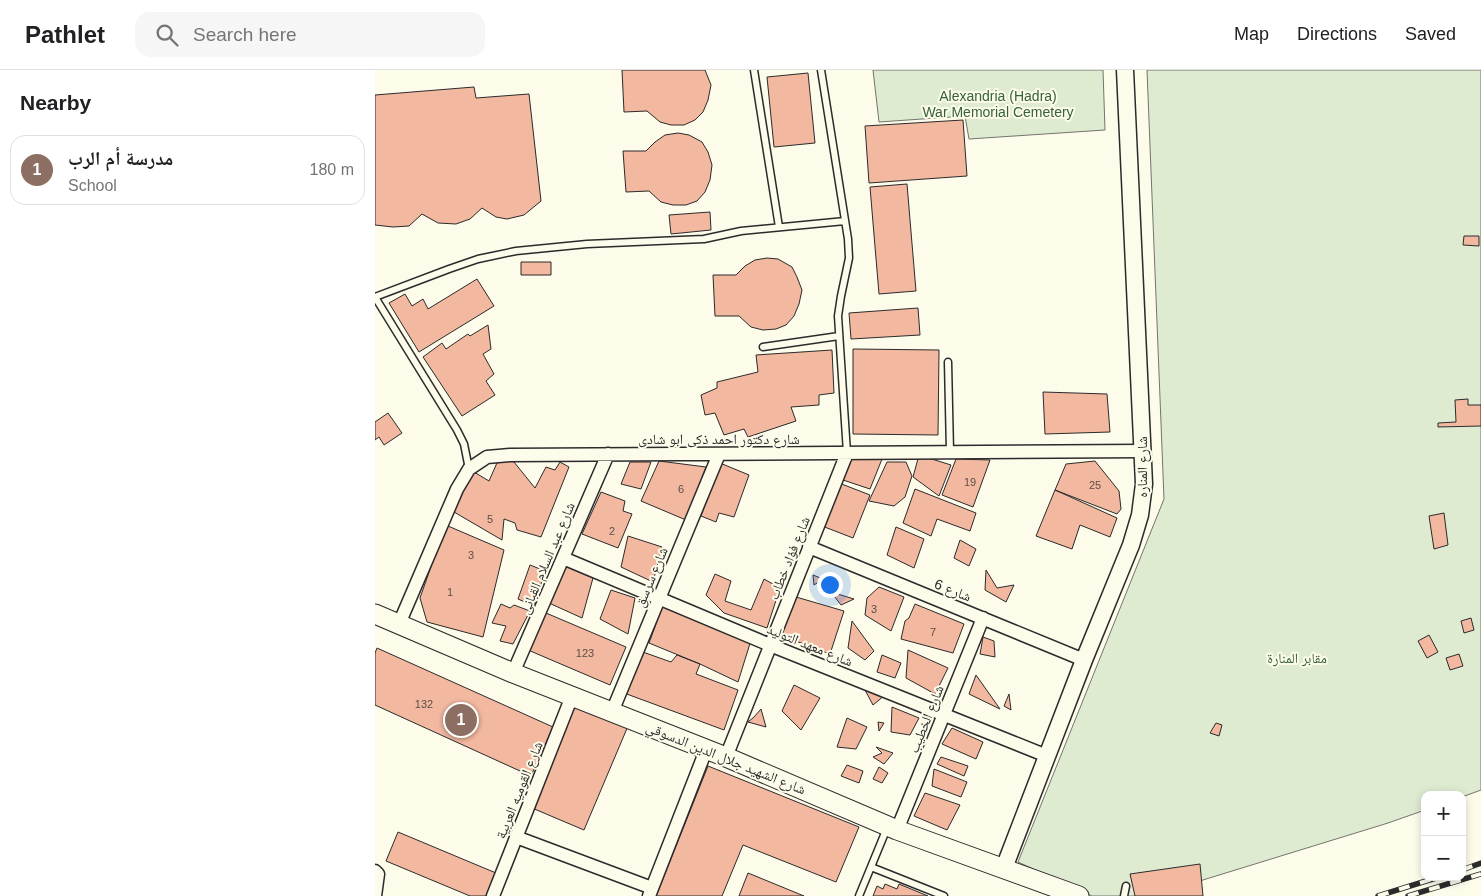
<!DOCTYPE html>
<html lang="en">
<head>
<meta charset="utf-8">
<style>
	body { margin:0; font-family:Helvetica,"Noto Naskh Arabic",sans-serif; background:#f6f6f6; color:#202124 }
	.controls { position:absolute; right:15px; bottom:15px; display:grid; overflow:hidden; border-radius:10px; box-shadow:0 2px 8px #0003 }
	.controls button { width:45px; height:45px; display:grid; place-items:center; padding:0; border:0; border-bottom:1px solid #e0e0e0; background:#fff; color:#202124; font:25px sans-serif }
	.you { position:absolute; left:454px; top:514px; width:18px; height:18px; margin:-12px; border:4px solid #fff; border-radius:50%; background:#1a73e8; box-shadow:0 0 0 8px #1a73e833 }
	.badge { display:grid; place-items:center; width:32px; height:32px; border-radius:50%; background:#c62828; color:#fff; font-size:16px; font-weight:700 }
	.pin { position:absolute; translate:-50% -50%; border:2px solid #fff; box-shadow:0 1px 5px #0006 }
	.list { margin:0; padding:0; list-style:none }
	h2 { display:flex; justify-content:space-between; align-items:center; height:65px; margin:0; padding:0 20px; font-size:21px }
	h2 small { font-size:16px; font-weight:400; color:#757577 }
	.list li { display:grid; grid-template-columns:32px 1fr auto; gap:15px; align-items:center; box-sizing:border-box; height:70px; margin:0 10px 10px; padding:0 10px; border:1px solid #e0e0e0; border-radius:15px }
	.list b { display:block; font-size:19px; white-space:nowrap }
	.list p { margin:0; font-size:16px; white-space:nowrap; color:#757577 }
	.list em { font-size:16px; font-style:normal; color:#757577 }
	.icon { flex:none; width:28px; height:28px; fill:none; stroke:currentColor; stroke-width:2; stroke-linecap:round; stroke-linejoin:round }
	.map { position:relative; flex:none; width:1106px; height:826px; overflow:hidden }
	header { display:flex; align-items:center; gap:30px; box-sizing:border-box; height:70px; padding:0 25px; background:#fff; border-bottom:1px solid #e0e0e0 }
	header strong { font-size:24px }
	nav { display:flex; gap:28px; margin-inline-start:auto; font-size:18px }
	.search { width:350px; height:45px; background:#f6f6f6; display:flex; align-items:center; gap:12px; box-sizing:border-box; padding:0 18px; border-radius:15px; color:#757577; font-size:19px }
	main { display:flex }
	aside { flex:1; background:#fff }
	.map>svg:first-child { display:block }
	.green { fill:#deebd1; stroke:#74746e }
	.building { fill:#f2b8a0; stroke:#2b2b2b }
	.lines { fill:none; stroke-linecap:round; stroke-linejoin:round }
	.service-casing { stroke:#2b2b2b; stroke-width:9 }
	.minor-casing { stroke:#2b2b2b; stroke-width:15 }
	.tertiary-casing { stroke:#2b2b2b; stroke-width:19 }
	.secondary-casing { stroke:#2b2b2b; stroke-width:21 }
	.service { stroke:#fdfbea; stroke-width:6 }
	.minor { stroke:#fdfbea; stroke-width:12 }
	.tertiary { stroke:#fdfbea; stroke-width:16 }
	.secondary { stroke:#fdfbea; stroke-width:19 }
	.rail-casing { stroke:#2b2b2b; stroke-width:5.5 }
	.rail { stroke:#fdfbea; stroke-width:4; stroke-dasharray:11; stroke-linecap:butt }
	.labels { text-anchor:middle; stroke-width:4; stroke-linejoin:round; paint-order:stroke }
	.number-label { font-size:11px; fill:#5d4e48 }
	.park-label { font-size:14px; fill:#34623c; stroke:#fdfbea }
	.street-label { font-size:14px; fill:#2b2b2b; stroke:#fdfbea }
</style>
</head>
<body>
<header>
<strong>Pathlet</strong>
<div class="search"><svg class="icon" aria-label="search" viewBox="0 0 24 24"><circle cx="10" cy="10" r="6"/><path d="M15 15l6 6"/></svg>Search here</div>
<nav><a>Map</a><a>Directions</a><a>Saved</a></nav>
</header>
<main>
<aside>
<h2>Nearby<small></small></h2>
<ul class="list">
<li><span class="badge" style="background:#8d6e63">1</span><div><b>مدرسة أم الرب</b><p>School</p></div><em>180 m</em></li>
</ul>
</aside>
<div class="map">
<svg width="1106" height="826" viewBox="0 0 1106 826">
	<rect width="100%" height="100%" fill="#fdfbea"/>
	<path class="green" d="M498,0H728L730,60L594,69L590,46L504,52Z
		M772,0H1106V720L1087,727V725H1050V740L1013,753L776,826H717L643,792L789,429Z"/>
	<path class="building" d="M247,0H330L336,15L333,30L328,42L320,50L309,55H296L285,52L272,41L249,42Z
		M433,3L440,73L399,77L392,7Z
		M99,17L101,28L154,24L166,131L149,145L132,149L121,147L107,138L95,149L81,154L63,153L47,144L34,156L18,157L0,155V25Z
		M588,50L592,106L494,113L490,56Z
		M303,63L314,65L327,72L333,82L337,95L335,110L330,122L322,131L311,135H298L286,132L274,121L251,122L248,81H271L280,72L290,65Z
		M532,114L541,221L504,224L495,117Z
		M335,142L336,160L296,164L294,145Z
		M1089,166H1104V176L1088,175Z
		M392,188L403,189L417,197L422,207L427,220L424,234L419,246L411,255L401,259L388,260L376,257L364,246H340L338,205H361L370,196L380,190Z
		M146,192H176V205H146Z
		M102,209L119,236L44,282L14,233L30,224L37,236L48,229L53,239Z
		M543,238L545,265L476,269L474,243Z
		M113,255L116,279L108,284L119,304L111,311L120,325L87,346L48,287L67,273L71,279L93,264L95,266Z
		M478,279L564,280L563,365L478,364Z
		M457,280L459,323L444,325V335L416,337L421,351L373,367L369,359L349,365L340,343L330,345L326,325L342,318V312L383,302L381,285Z
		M668,322L732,324L735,362L670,364Z
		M1093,329V335H1106V356L1063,357V353L1081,352L1080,330Z
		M13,343L27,363L9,375L4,367L0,370V352Z
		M544,385L576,395L564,426L538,407Z
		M125,386L139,392L160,418L171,397L180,400L185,392L194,397L166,467L142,460L140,453L129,449L127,470L79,442L94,399L114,411Z
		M477,389H507L495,419L468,410Z
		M581,389L615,390L598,437L567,425Z
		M284,391L331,397L311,450L266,431Z
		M720,391L744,421L746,439L742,444L680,420L691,394Z
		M255,392H276L266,419L246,414Z
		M512,392H531L537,406L530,427L519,436L494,431Z
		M345,393L374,405L359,447L344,443L341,452L326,446Z
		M464,413L495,425L478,468L447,456Z
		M540,419L601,443L595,461L562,449L556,466L528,453Z
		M680,420L742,448L735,467L705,455L697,479L661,466Z
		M226,422L250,431L248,441L257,444L243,478L207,464Z
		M1069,443L1073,475L1059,479L1054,446Z
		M73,456L129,480L108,567L52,552L45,528L60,485Z
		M521,457L549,469L539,498L512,485Z
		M253,466L287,477L278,512L246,497Z
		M585,470L601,479L594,496L579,488Z
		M155,495L170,501L159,536L143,529Z
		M190,496L218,508L207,548L174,533Z
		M611,500L622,518L639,515L631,532L610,520Z
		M340,504L356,511L350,531L376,540L389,509L405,518L392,558L349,543L331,525Z
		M438,505L448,509L439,515Z
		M504,517L529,527L516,561L490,545L492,528Z
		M236,520L260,528L253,564L225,549Z
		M456,522L479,529L466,535Z
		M421,527L469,541L455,584L405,565Z
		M126,534L135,538L139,535L155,541L138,574L125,571L131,556L117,553Z
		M540,534L589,554L578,583L526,569L530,551L534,548Z
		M288,535L377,567L363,612L325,594L274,573Z
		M171,543L251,577L235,615L153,580Z
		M1096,548L1099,560L1089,563L1086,551Z
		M477,551L499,581L490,590L473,578Z
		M1054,565L1063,582L1052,588L1043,571Z
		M608,567L619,571L620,587L605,584Z
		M2,578L178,657L156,706L0,635V583Z
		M533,580L573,598L560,624L531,608Z
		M265,581L296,592L302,585L325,594L321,604L363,620L349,660L249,623Z
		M1084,584L1088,596L1075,600L1071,588Z
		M507,585L526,593L520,608L502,602Z
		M601,605L625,639L594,624Z
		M419,615L445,628L426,660L407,641Z
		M490,620L510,625L498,635Z
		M634,624L636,640L629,636Z
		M198,633L253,656L209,760L157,738Z
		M517,637L544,648L535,665L516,662Z
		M386,639L391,657L373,652L379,647Z
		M472,648L492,657L481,679L462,677Z
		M503,652L509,653L504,661Z
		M841,653L847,655L844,666L835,663Z
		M577,658L608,672L601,689L567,674Z
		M501,677L518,683L509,694L498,687L507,683Z
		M566,687L593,696L589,706L562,694Z
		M472,695L488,701L484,713L466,706Z
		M333,696L484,757L461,812L368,775L347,826H281Z
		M504,697L513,703L507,713L498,709Z
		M559,699L592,712L586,727L557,716Z
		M550,723L585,735L572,760L539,746Z
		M23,762L121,803L111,826H95L11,791Z
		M825,794L828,826H760L755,804Z
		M373,803L429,826H364Z
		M510,814L522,819L524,814L553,826H498L502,816L508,819Z"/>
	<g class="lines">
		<g class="service-casing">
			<path id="service" d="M379,0L404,157
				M446,0L473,169L474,188L466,226L463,246L472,383
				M0,227L74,199L103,189L141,181L212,174L329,169L366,161L470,151
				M0,227L82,360L89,374L94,399
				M388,277L464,266
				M573,292L575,382
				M496,797L569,826
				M484,826L512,758
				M749,826L751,816"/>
		</g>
		<g class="minor-casing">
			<path id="minor" d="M434,477L709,590
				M188,488L395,575L672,686
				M24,554L82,419L94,399L112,387L135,385L768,381
				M138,603L233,384
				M237,642L344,384
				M351,687L472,383
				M522,760L608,548
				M141,767L277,818
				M0,801L3,804L0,826
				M118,826L197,626
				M274,826L331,680"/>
		</g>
		<g class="tertiary-casing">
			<path id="tertiary" d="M629,798L709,590L756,475L765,445L769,414L750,0"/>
		</g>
		<g class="secondary-casing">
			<path id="secondary" d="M0,544L138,603L351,687L522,760L704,826"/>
		</g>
		<use href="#service" class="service"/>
		<use href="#minor" class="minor"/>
		<use href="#tertiary" class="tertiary"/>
		<use href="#secondary" class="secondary"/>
		<g class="rail-casing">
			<path id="rail" d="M1087,800L1106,793
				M1003,826L1064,807
				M1033,826L1106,804"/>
		</g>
		<use href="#rail" class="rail"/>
	</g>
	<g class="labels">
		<g class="number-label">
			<text x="595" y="416">19</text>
			<text x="720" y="419">25</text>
			<text x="306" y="423">6</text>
			<text x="115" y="453">5</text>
			<text x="237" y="465">2</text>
			<text x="96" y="489">3</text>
			<text x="75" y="526">1</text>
			<text x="499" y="543">3</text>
			<text x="558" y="566">7</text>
			<text x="210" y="587">123</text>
			<text x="49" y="638">132</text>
		</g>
		<g class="park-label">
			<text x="623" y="31">Alexandria (Hadra)<tspan x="623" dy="16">War Memorial Cemetery</tspan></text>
			<text x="922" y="593">مقابر المنارة</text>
		</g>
		<g class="street-label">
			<text x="344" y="374">شارع دكتور احمد ذكى ابو شادى</text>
			<text transform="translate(767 397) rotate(-90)" y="5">شارع المناره</text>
			<text transform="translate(172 488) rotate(-67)" y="5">شارع عبد السلام القبانى</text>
			<text transform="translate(414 488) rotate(-68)" y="5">شارع فؤاد خطاب</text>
			<text transform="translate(276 507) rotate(-67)" y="5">شارع سرسق</text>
			<text transform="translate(578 520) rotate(22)" y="5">شارع 6</text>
			<text transform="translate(435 575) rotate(22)" y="5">شارع معهد التوليد</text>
			<text transform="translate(551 649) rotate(-68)" y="5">شارع الخطيب</text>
			<text transform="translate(351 688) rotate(22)" y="5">شارع الشهيد جلال الدين الدسوقي</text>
			<text transform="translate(144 720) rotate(-68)" y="5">شارع القوميه العربية</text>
		</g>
	</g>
</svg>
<div class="controls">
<button>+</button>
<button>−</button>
</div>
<div class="you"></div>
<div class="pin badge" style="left:86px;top:650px;background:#8d6e63">1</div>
</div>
</main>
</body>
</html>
